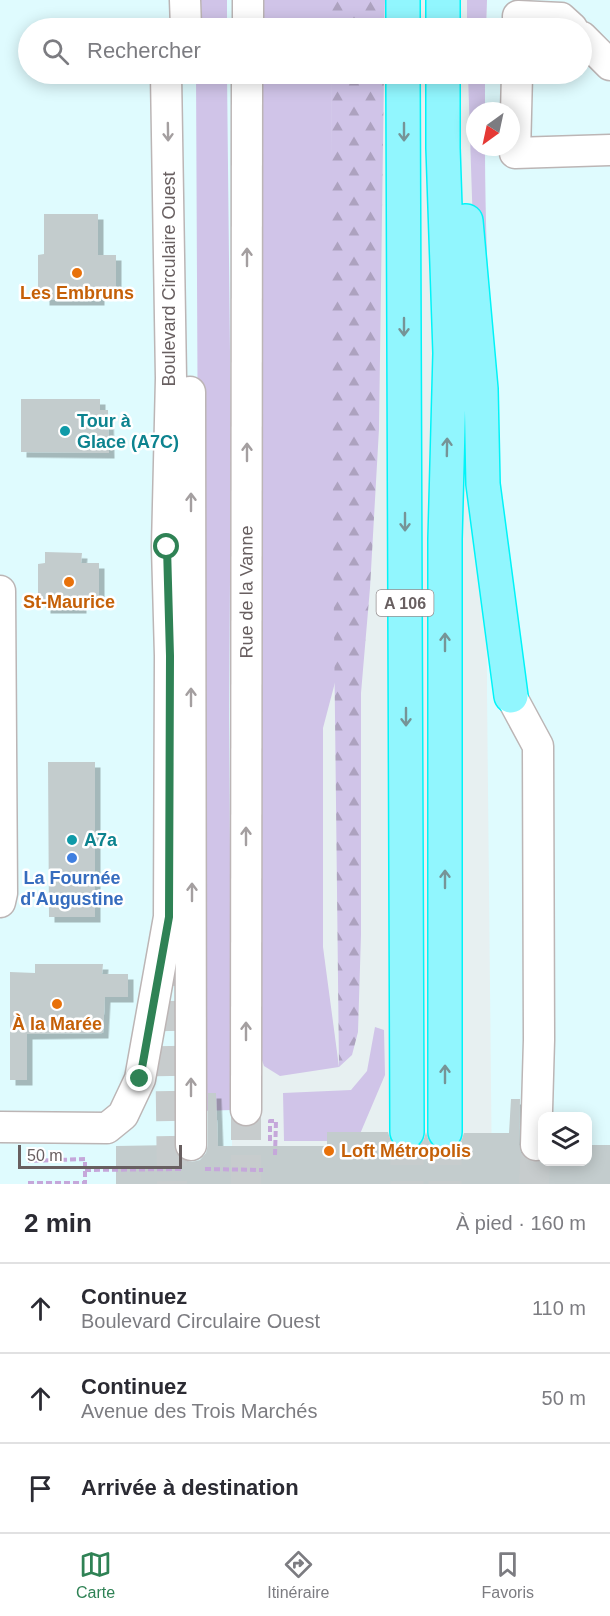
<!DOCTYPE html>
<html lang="fr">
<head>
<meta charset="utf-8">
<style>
	body { margin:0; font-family:Arial,sans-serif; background:#f2f2f3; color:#2b2b33 }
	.controls { position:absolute; right:18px; bottom:18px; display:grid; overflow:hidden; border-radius:12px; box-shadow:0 3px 15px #0003 }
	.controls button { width:54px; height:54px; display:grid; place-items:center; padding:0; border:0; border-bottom:2px solid #e1e1e2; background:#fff; color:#2b2b33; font:30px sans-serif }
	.compass { position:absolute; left:466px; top:102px; width:54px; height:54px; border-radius:50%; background:#fff; box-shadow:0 3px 15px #0003; rotate:213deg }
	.scale { position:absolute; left:18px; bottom:15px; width:164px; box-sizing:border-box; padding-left:6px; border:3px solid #685f60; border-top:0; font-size:16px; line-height:21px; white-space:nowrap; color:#685f60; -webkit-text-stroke:4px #fff; paint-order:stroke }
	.stop { position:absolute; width:18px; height:18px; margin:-14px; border:4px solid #2f8255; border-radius:50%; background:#fff }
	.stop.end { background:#2f8255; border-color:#fff; box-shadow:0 2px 6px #0008 }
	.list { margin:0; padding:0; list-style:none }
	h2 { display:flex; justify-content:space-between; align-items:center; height:78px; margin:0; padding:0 24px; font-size:26px }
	h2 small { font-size:20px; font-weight:400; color:#7c7c81 }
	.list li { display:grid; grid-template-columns:39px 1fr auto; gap:18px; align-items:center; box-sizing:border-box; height:90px; padding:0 24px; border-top:2px solid #e1e1e2 }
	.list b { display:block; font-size:22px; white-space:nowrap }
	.list p { margin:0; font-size:20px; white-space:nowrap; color:#7c7c81 }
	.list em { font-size:20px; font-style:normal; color:#7c7c81 }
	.icon { flex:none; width:33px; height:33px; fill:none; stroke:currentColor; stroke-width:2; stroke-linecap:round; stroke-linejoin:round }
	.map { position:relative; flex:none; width:610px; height:1184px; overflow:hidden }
	.search { position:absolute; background:#fff; box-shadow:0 3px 15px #0003; left:18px; right:18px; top:18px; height:66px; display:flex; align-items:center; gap:15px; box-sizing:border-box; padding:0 21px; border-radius:33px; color:#7c7c81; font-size:22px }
	.sheet { height:348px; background:#fff }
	nav { display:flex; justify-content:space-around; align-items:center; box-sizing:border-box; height:84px; border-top:2px solid #e1e1e2; background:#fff; font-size:16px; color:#7c7c81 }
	nav a { display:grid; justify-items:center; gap:3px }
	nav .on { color:#2f8255 }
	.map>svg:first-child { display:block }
	.commercial { fill:#dffbfe; fill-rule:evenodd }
	.grass { fill:#d0c4e8 }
	.forest { fill:url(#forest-firs) }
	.building { fill:#c3cccd; filter:url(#shadow) }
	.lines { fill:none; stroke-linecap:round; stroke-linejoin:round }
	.minor-tunnel { stroke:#c7cccd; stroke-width:30; stroke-dasharray:30 15; stroke-linecap:butt }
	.highway-tunnel { stroke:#c7cccd; stroke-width:33; stroke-dasharray:33 16; stroke-linecap:butt }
	.minor-casing { stroke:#bcb5b5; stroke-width:33 }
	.highway-casing { stroke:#00f4f8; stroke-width:36 }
	.path { stroke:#c5a7da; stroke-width:4; stroke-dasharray:6 3; stroke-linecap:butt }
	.minor { stroke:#fff; stroke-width:30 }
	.highway { stroke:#91f6fe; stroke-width:33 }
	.oneway { stroke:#a49fa0 }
	.oneway2 { stroke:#769497 }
	.route { stroke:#2f8255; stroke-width:8 }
	.food-dot { fill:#e8710a; stroke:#fff; stroke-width:2 }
	.culture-dot { fill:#0f9aa8; stroke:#fff; stroke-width:2 }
	.shop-dot { fill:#3f7fe0; stroke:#fff; stroke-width:2 }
	.labels { text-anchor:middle; stroke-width:5; stroke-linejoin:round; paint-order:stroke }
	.shield { fill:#fff; stroke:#958f90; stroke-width:1.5 }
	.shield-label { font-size:16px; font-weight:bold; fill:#685f60 }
	.street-label { font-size:18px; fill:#685f60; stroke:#fff }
	.food-label { font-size:18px; font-weight:bold; fill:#c56008; stroke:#fff }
	.culture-label { font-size:18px; font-weight:bold; fill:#0d838f; stroke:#fff; text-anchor:start }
	.shop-label { font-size:18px; font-weight:bold; fill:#366cbe; stroke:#fff }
</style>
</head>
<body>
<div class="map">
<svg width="610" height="1184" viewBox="0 0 610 1184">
	<defs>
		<pattern id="forest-firs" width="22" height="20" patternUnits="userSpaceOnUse" patternTransform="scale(1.5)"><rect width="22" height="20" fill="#d0c4e8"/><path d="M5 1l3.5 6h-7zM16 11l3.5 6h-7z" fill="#ada2bf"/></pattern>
		<filter id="shadow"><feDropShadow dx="5.5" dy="5.5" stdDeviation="0" flood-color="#0004"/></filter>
	</defs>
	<rect width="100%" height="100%" fill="#e7f0f1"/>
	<path class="commercial" d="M0,0H232V28H28V74H232V1184H0Z
		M487,0H610V1184H492L487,691L485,147H511V111H485V74H582V28H486ZM542,1116H588V1162H542Z"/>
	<path class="grass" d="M193,0H227V28H194Z
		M260,0H331V28H260Z
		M467,0H487L486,28H467Z
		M196,74H227L231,445L229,717L232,1110L201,1111Z
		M260,74H331L338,671L323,728V947L339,1067L280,1076L264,1066L257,1046Z
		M468,74H485V111H475V147H485C485,217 488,287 491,357C494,465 498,573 522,678L516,677L492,501L474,259Z
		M375,1027L384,1030L385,1075L357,1141H284L283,1093L351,1090L367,1071Z"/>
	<path class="forest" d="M330,0H385L384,28H330Z
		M331,74H384L379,429L370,588L361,693V935L358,1032L352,1055L339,1067L333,539Z"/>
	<path class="building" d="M44,214H98V255H116V292H99V300H44V291H38V255L44,254Z
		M21,399H100V410H108L109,453L21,452Z
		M45,552L82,553L81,563H99V601L81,600V608H45V600H38V564L45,563Z
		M48,762H95V917H49Z
		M35,964H103L102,974H128V997H105L103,1033L27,1034V1080H10V972L35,973Z
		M208,1093H216L218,1146H327V1132H388L391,1142L397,1148L406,1151L417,1148L423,1142L426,1132L429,1142L435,1148L444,1151L455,1148L461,1142L464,1133H509L511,1099H520L519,1145L521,1153L526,1159L535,1162L588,1161V1145H610V1184H116V1146L174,1145L176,1154L183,1160L192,1162L200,1160L206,1153L208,1145Z"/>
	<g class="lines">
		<path class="minor-tunnel" d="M169,956L172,1184
			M246,1110V1184
			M534,1184L536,1145"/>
		<path class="highway-tunnel" d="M407,1132V1184
			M445,1132V1184"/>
		<g class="minor-casing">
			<g id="minor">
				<path d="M185,0L186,28"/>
				<path d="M248,28V0"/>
				<path d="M518,28V16L561,18L572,28"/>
				<path d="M582,37L610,65"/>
				<path d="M517,74L515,153L610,150"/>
				<path d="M190,392L191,1145"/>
				<path d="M0,591L2,893L0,902"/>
				<path d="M511,696L538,746L539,1040L536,1145"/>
				<path id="s1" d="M246,1110L247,74"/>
				<path d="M0,1127L107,1128L123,1115L140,1079L169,917L170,656L167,547L171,378L166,74"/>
			</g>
		</g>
		<g class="highway-casing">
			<path id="highway" d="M443,0V28
				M403,28V0
				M403,74L407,1132
				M443,74V148L450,353L445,539V1132
				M466,221L481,389L483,484L511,696"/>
		</g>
		<path class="path" d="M270,1141V1121H276L275,1155
			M205,1169L263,1170
			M85,1170L182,1169
			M28,1183H85V1159L28,1161"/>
		<use href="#minor" class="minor"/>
		<use href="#highway" class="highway"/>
	</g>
	<defs><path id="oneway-shaft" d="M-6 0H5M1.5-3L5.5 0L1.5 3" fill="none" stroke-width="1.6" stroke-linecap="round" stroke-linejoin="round" transform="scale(1.5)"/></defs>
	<g class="oneway">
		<use href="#oneway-shaft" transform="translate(168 132) rotate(89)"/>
		<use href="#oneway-shaft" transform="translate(247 257) rotate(-90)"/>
		<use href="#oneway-shaft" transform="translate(247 452) rotate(-90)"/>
		<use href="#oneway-shaft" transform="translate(191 502) rotate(-90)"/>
		<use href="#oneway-shaft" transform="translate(191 697) rotate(-90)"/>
		<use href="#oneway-shaft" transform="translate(246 836) rotate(-90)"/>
		<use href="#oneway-shaft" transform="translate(192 892) rotate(-90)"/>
		<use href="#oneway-shaft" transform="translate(246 1031) rotate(-90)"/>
		<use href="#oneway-shaft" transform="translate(191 1087) rotate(-90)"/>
	</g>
	<g class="oneway2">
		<use href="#oneway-shaft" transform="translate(404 132) rotate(90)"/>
		<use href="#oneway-shaft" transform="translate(404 327) rotate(90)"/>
		<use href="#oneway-shaft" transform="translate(447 447) rotate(-89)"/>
		<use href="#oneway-shaft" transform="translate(405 522) rotate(90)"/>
		<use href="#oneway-shaft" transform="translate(445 642) rotate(-90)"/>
		<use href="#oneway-shaft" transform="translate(406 717) rotate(90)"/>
		<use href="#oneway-shaft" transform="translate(445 879) rotate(-90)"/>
		<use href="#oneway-shaft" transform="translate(445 1074) rotate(-90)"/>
	</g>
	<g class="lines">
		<path class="route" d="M140,1079L169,917L170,656L167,547"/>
	</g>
	<g class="food-dot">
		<circle cx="77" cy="273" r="6"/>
		<circle cx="69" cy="582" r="6"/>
		<circle cx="57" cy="1004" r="6"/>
		<circle cx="329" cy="1151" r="6"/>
	</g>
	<g class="culture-dot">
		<circle cx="65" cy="431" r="6"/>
		<circle cx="72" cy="840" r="6"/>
	</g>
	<circle class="shop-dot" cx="72" cy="858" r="6"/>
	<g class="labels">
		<rect class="shield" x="376.5" y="590" width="57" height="26" rx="4.5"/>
		<g class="shield-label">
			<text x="405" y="609">A 106</text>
		</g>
		<g class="street-label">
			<text transform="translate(169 279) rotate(-90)" y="6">Boulevard Circulaire Ouest</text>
			<text dy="6" stroke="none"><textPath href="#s1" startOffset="518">Rue de la Vanne</textPath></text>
		</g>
		<g class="food-label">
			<text x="77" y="299">Les Embruns</text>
			<text x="69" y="608">St-Maurice</text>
			<text x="57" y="1030">À la Marée</text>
			<text x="341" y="1157" text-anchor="start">Loft Métropolis</text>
		</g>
		<g class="culture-label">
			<text x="77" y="427">Tour à<tspan x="77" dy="21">Glace (A7C)</tspan></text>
			<text x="84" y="846">A7a</text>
		</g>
		<g class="shop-label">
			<text x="72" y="884">La Fournée<tspan x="72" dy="21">d'Augustine</tspan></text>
		</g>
	</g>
</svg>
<div class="controls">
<button><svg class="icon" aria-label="layers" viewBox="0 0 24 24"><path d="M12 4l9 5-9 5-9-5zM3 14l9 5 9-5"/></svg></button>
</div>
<svg class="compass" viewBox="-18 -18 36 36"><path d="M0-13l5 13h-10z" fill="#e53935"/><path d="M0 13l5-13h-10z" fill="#7c7c81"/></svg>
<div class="scale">50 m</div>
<div class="stop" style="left:167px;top:547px"></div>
<div class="stop end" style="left:140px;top:1079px"></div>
<div class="search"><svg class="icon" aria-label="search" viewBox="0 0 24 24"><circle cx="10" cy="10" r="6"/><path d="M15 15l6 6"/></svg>Rechercher</div>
</div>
<section class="sheet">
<h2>2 min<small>À pied · 160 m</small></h2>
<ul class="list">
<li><svg class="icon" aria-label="ahead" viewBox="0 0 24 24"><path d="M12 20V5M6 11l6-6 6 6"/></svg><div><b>Continuez</b><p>Boulevard Circulaire Ouest</p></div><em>110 m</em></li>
<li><svg class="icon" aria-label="ahead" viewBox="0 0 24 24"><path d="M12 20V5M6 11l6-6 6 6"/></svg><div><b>Continuez</b><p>Avenue des Trois Marchés</p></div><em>50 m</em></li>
<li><svg class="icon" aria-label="arrive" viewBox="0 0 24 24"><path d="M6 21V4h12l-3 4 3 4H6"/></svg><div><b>Arrivée à destination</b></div></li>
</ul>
</section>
<nav>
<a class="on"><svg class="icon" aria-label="map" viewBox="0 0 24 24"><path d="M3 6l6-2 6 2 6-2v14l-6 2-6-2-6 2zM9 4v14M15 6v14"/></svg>Carte</a>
<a><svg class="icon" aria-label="directions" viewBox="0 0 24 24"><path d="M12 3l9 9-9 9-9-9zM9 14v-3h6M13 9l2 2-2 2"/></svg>Itinéraire</a>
<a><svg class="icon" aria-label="saved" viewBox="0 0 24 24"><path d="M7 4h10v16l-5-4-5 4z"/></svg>Favoris</a>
</nav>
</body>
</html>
